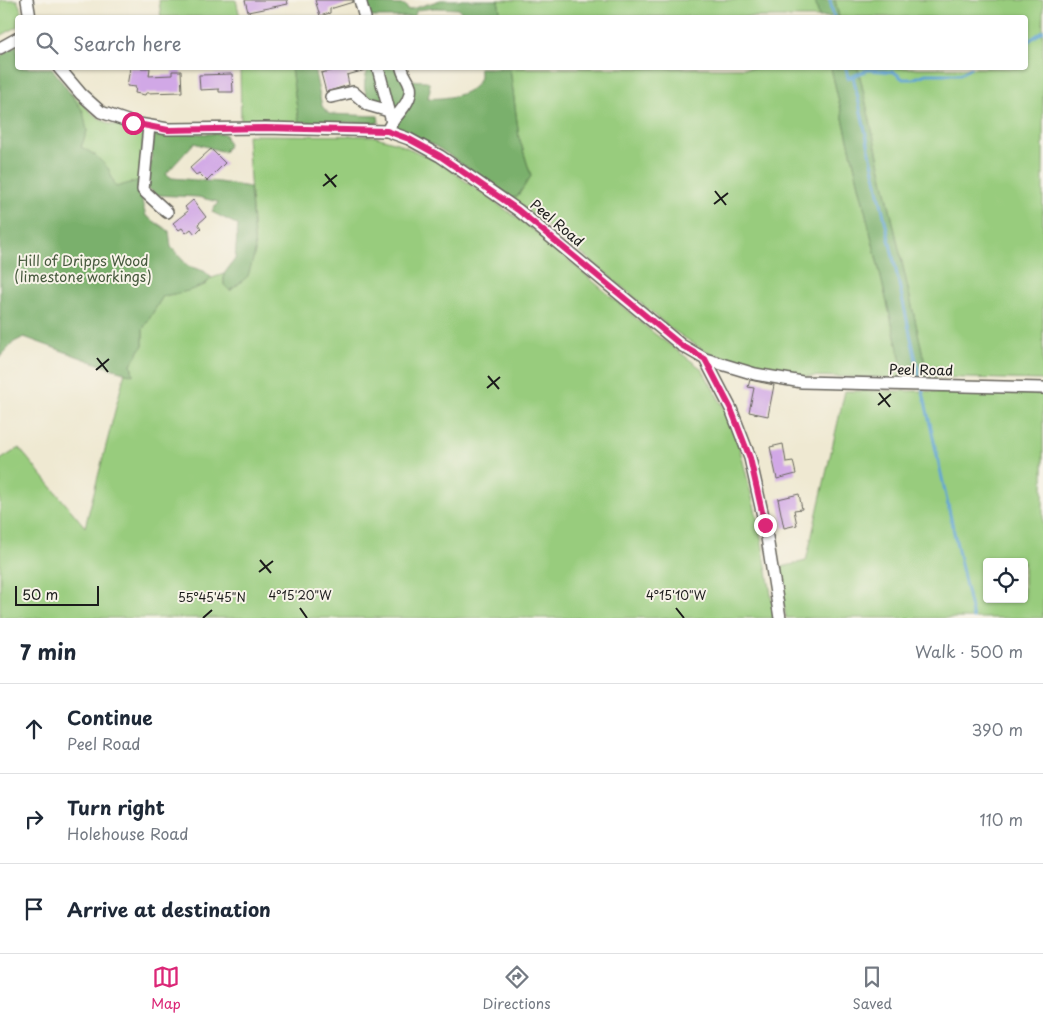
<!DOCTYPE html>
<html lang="en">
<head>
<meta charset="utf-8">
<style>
	body { margin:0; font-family:"Playpen Sans",sans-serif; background:#f2f2f3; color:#1f2937 }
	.controls { position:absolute; right:15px; bottom:15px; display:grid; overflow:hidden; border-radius:5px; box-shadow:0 1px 4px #0004 }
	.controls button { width:45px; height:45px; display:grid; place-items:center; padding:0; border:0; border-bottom:1px solid #e0e1e3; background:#fff; color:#1f2937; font:25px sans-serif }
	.scale { position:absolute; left:15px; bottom:12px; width:84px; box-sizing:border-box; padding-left:5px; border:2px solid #1c1c1c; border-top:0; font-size:14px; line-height:18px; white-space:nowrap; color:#1c1c1c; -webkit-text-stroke:4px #f7f3e8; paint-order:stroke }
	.stop { position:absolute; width:15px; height:15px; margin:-11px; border:4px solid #db2777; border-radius:50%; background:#fff }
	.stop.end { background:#db2777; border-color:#fff; box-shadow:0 1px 5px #0008 }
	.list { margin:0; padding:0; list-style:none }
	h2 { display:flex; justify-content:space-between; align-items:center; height:65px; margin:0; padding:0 20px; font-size:21px }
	h2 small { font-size:16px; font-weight:400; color:#747a83 }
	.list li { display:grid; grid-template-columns:32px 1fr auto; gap:15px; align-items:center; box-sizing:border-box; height:90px; padding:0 20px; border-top:1px solid #e0e1e3 }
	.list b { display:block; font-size:19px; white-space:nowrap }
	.list p { margin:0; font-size:16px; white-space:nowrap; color:#747a83 }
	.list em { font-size:16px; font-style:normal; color:#747a83 }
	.icon { flex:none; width:28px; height:28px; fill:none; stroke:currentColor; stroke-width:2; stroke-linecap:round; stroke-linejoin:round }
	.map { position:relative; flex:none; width:1043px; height:618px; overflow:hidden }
	.search { position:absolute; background:#fff; box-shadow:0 1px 4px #0004; left:15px; right:15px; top:15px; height:55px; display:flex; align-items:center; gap:12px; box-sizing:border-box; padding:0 18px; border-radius:5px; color:#747a83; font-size:19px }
	.sheet { height:335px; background:#fff }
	nav { display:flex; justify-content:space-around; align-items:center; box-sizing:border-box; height:70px; border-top:1px solid #e0e1e3; background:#fff; font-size:14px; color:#747a83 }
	nav a { display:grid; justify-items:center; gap:2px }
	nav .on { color:#db2777 }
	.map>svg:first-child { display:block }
	.green { fill:#98cc7d; stroke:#5a744c; fill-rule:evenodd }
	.forest { fill:#7ab06c; stroke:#4b6644 }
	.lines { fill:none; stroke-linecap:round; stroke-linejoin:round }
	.stream { stroke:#60a4d4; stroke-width:3 }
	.building { fill:#d1a8e6 }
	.minor-casing { stroke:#66645c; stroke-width:14 }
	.minor { stroke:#fff; stroke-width:11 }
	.route { stroke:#db2777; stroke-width:6 }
	.ticks { fill:none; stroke:#1c1c1c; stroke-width:2 }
	.labels { text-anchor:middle; stroke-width:4; stroke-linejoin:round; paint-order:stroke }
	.street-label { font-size:14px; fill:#1c1c1c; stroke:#f7f3e8 }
	.park-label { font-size:14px; fill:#475a3e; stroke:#f7f3e8 }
	.ticks-label { font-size:12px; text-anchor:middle; fill:#1c1c1c; stroke:#f7f3e8; stroke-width:4; stroke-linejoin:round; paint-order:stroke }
</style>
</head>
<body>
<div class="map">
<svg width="1043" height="618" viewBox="0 0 1043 618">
	<rect width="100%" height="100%" fill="#f7f3e8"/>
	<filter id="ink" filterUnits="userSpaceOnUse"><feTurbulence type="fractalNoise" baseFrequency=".02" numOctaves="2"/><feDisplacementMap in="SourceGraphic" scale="10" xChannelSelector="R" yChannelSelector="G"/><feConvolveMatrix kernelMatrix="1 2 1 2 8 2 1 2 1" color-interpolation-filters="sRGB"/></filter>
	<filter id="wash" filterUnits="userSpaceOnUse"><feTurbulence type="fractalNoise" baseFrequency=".0096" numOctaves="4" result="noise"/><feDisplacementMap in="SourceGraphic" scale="20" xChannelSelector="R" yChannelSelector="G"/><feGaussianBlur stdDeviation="1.12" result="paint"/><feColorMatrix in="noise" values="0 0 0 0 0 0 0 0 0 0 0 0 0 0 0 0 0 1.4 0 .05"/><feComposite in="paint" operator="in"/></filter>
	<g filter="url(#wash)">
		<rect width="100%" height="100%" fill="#efe9d2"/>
		<path class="green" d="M0,0H17L24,17L18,18L17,27L0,36Z
			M159,0H236L240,17H161Z
			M498,0H815L819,17H501Z
			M835,0H1043V380L928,377L858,68H1026V18L839,17Z
			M240,68H291L299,122H241Z
			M510,68H831L905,378L795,376L747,366L703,350L670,328L601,269L512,198L517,197L531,176L519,137Z
			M70,92L93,114L109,124L144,129L140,180L116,188L108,168L95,155L81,147L87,131Z
			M247,135L373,136L397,143L439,162L531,228L651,331L702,369L734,426L759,525L775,618H0V460L19,448L85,527L125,372L133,374L131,364L143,345V329L163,296L182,292L205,285L212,278L224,274V285L255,252Z
			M845,391H922L1043,394V618H786L778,568L806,561ZM987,562H1024V599H987Z"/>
		<path class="forest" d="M441,0H498L501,17H465L459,9L435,8L417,10L414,17H371L367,3L405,5L408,10Z
			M815,0H835L839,17H819Z
			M17,45L18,68H52L83,111L87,131L81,147L95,155L108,168L116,187L140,180L143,206L146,216L169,231L171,247L188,266L204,271L212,278C199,291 179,293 163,296L143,329V345L131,364L133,375L104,366L24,337L14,342L0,357V56Z
			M291,68H314L322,106L329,114L378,116L379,122L376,123L299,122Z
			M368,68H376L388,107L371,106C363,88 363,86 368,68Z
			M383,68H396L402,80L427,81L429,83L430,89L428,98C446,100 487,93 479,68H510L519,137L531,176L517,197L512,198L437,147L397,128Z
			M831,68H858L928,377L905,378Z
			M154,133L225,134L229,145L224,152L194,143L166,174L172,178L219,182L250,187L255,252L248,276L230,291L224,285V274L235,259L238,225L212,212L218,202L198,197L156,195L148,188Z"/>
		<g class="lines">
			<path class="stream" d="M830,0L834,18
				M1026,43L1043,31
				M846,68L848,78L868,70L894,72L903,79H913L926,74H960L971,68
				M853,76L973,618"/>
		</g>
		<g id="blocks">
			<path class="building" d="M245,0H287L288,4L248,12Z
				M315,0H353V2L330,9V13L320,16Z
				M130,68H150L149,76L172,75V71H181L182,92L146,93L145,95L135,93L136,87L127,86Z
				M344,68H366V70L347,75L349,85L326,92L321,73Z
				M232,74L233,92H219V89L200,90L199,75Z
				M211,149L225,163L207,181L199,173L196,175L190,168Z
				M193,200L206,217L198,224L201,228L195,234L191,229L186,233L182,228L179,230L173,223L188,211L185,207Z
				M750,380L774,385L768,416L749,412L754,388L748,387Z
				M783,444L786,462L793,461L796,474L777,479L770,447Z
				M799,494L802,509L794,510L797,525L784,528L778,499Z"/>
		</g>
	</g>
	<g filter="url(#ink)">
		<use href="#blocks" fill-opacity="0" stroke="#66645c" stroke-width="1"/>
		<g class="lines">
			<g class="minor-casing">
				<path id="minor" d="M27,0L30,18
					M360,0L365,18
					M0,48L18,38
					M59,68L81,94L101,112L133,123L168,129L265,128L387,131L409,139L440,156L518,210L681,345L705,359L755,374L802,382L1043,388
					M378,68L392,122L387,131
					M331,97L353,92L368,105L389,111
					M392,122C399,112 413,100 410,86C408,79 403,75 402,68
					M149,126L143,190L167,212
					M705,359L731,409L750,458L765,525L780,618"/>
			</g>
			<use href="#minor" class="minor"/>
		</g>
	</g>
	<g class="lines" filter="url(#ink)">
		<path class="route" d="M133,123L168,130L265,128L387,131L409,139L440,156L518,210L681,345L705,359L731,409L750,458L765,525"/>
	</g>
	<path class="ticks" d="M325,174L336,187M323,186L337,175M715,191L726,205M714,204L728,193M97,358L108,372M96,370L109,359M488,376L499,389M487,388L500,377M879,393L890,407M878,405L891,394M260,560L271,573M259,572L273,561M300,608L307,618M676,608L684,618M203,618L212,610"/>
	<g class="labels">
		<g class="street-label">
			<text transform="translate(557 223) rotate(40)" y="5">Peel Road</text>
			<text transform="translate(921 370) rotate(1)" y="5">Peel Road</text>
		</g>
		<g class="park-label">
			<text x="83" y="266">Hill of Dripps Wood<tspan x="83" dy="16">(limestone workings)</tspan></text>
		</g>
	</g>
	<g class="ticks-label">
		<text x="300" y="600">4°15'20"W</text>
		<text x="676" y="600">4°15'10"W</text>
		<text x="212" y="602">55°45'45"N</text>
	</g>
</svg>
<div class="controls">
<button><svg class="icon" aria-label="locate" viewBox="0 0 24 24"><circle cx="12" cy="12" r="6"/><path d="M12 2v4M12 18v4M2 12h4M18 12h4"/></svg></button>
</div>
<div class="scale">50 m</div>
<div class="stop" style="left:133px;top:123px"></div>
<div class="stop end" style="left:765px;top:525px"></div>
<div class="search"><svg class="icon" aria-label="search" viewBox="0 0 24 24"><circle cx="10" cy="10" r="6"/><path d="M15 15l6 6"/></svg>Search here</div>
</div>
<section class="sheet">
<h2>7 min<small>Walk · 500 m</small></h2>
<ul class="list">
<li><svg class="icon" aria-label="ahead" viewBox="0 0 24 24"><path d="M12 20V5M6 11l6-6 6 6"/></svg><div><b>Continue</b><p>Peel Road</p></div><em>390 m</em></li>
<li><svg class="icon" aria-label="right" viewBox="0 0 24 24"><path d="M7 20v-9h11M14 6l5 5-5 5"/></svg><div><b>Turn right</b><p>Holehouse Road</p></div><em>110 m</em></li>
<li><svg class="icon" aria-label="arrive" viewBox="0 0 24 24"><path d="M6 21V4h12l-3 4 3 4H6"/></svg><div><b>Arrive at destination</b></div></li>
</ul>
</section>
<nav>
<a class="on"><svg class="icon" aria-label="map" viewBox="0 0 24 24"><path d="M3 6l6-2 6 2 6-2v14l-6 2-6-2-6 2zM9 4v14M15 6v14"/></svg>Map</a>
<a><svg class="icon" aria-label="directions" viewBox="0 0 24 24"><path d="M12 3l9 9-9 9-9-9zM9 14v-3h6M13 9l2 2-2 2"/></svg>Directions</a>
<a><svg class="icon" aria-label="saved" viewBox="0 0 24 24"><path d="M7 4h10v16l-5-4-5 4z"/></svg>Saved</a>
</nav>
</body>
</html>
